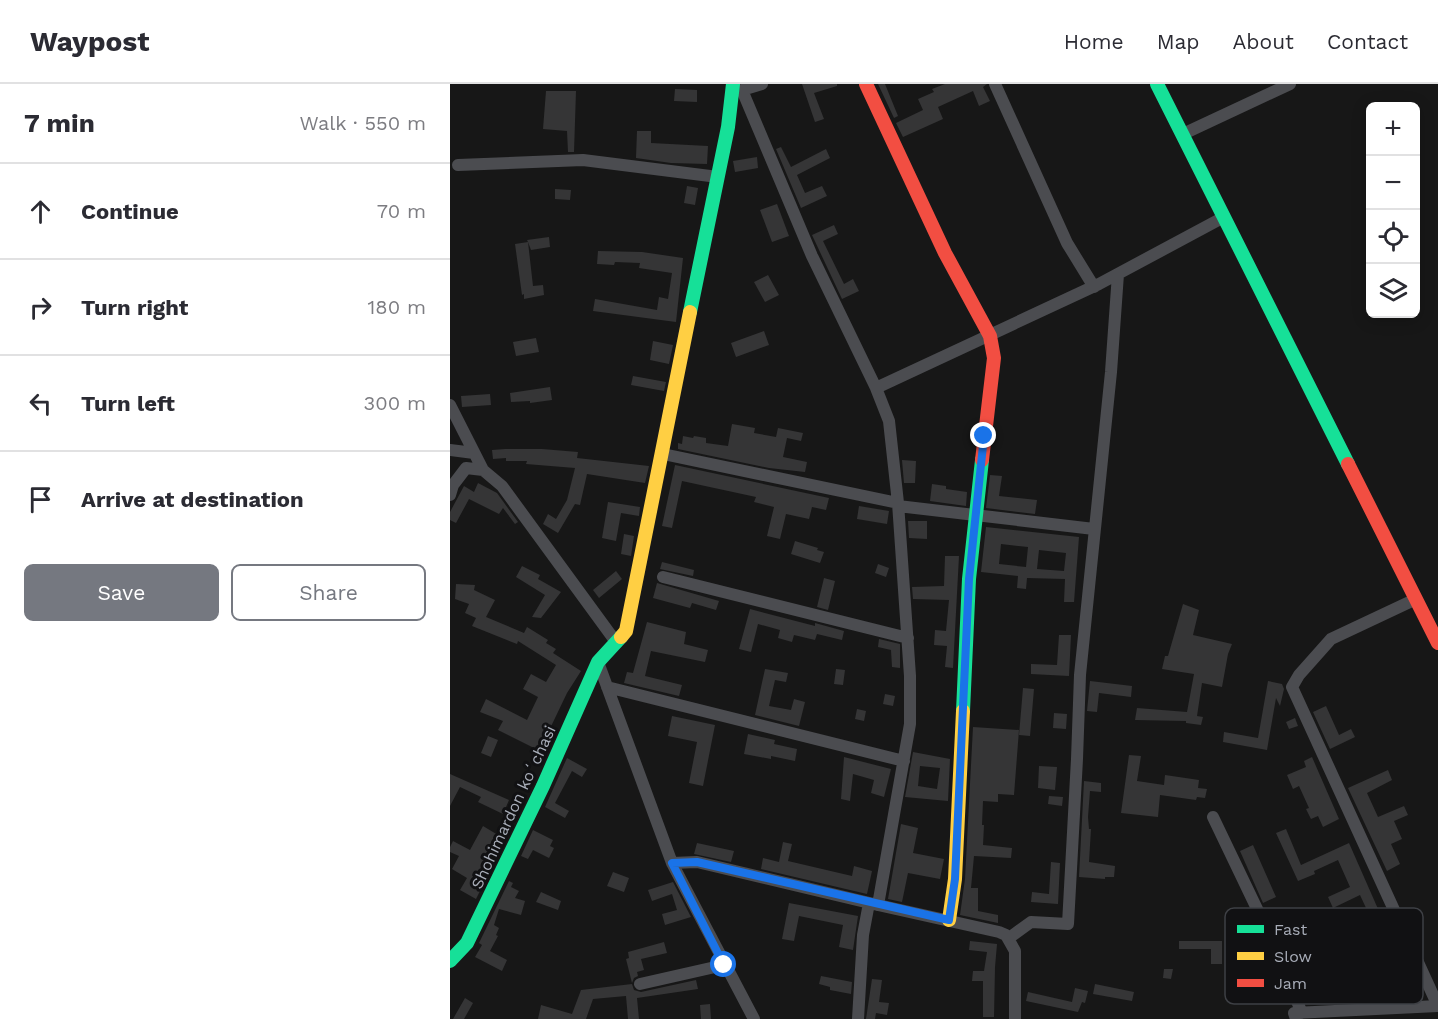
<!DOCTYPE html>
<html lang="en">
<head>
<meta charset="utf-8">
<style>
	body { margin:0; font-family:"Work Sans",sans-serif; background:#f2f2f3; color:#2b2b33 }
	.controls { position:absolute; right:18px; top:18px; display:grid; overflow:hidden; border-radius:9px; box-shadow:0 3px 15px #0003 }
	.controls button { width:54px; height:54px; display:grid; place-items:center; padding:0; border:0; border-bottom:2px solid #e1e1e2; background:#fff; color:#2b2b33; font:30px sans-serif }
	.stop { position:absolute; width:18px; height:18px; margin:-14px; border:4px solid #1a73e8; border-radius:50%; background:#fff }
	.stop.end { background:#1a73e8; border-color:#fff; box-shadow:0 2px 6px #0008 }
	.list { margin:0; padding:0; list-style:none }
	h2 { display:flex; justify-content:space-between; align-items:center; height:78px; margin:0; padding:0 24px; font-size:26px }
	h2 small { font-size:20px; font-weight:400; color:#7c7c81 }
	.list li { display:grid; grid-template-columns:39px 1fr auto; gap:18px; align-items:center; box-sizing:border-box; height:96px; padding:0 24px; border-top:2px solid #e1e1e2 }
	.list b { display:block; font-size:22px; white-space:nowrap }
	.list em { font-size:20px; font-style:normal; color:#7c7c81 }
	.actions { display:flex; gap:12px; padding:18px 24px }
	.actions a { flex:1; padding:14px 0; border:2px solid #757880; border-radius:9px; text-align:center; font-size:21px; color:#757880 }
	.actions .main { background:#757880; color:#fff }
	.icon { flex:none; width:33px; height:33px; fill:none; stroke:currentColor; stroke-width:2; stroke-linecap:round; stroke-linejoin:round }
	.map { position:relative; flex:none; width:988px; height:935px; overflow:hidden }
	header { display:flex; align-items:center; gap:36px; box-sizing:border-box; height:84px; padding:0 30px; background:#fff; border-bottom:2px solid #e1e1e2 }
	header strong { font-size:28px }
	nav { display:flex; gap:33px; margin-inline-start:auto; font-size:21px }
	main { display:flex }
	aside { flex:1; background:#fff }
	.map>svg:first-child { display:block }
	.building { fill:#353536; fill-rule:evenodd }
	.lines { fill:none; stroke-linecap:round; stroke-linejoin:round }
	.street { stroke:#4b4c50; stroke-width:12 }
	.fast { stroke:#16e098; stroke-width:14 }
	.slow { stroke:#ffcf43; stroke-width:14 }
	.jam { stroke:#f24e42; stroke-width:14 }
	.route { stroke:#1a73e8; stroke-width:8 }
	.labels { text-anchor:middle; stroke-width:6; stroke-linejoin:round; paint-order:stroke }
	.street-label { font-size:16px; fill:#a8adb8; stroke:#111113 }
	.key { fill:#111113; stroke:#3e4045; stroke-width:1.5 }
	.key-label { font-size:16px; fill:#a8adb8 }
</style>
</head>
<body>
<header>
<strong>Waypost</strong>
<nav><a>Home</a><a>Map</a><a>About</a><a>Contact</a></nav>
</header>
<main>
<aside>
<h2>7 min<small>Walk · 550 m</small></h2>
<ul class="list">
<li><svg class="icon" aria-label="ahead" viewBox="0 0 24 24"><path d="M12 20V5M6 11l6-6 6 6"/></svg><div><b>Continue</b></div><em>70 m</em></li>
<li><svg class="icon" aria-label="right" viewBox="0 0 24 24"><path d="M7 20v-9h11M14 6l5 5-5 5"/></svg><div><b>Turn right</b></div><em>180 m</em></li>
<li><svg class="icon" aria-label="left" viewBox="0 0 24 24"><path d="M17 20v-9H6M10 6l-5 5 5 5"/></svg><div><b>Turn left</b></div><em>300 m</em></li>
<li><svg class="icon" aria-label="arrive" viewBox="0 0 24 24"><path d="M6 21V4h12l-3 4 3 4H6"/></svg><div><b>Arrive at destination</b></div></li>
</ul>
<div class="actions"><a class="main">Save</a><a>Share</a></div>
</aside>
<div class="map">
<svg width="988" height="935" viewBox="0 0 988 935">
	<rect width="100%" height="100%" fill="#171717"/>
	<path class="building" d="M352,0H387V2L364,9L374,35L365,38Z
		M428,0H435L448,32L444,34Z
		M495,0H537L533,3L540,17L529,22L523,7L488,23L493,35L453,53L446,39L473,26L468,15L484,8L482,5Z
		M225,5L247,6V18L224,17Z
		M96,7H126L124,68H118L117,47L93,45Z
		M187,47H201V59L258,62L257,80L221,79L186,74Z
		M331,63L341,83L376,65L380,74L347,91L355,109L372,102L377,112L351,124L326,65Z
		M307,73L308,84L285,88L283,77Z
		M237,102L248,104L245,121L234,119Z
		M105,105L121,106L120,116L105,115Z
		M327,120L339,152L322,158L310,126Z
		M384,141L388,150L373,157L394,200L403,195L409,207L392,215L362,151Z
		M99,153L100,163L81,166L78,158L83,202L93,201L94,211L74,215V210L72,211L65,160L78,158L77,156Z
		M148,167L192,168L233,174L226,238L143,227L145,215L207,226L209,213L218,215L222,189L189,184L190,179L165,178L164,181L147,180Z
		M318,191L329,211L315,218L304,198Z
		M314,247L319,261L286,273L281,259Z
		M86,254L89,268L66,272L63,258Z
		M203,257L223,261L219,280L200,276Z
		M183,292L216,298L214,307L181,301Z
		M100,303L102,316L80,319V317L61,318L60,309Z
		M40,310L41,321L12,323L11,312Z
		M282,340L305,344L304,349L326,353L328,344L353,349L351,357L337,354L333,373L357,378L355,388L319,384L228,365V359L232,360L233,352L243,354L244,352L256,354V359L278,362Z
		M55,365H92L128,368L127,374L199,382L195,399L137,390L130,421L125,420L108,449L93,440L98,430L106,435L117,416L125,384L76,380L77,377H56V374L43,375L42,366Z
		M452,376L466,377L465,399H454Z
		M225,381L379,414L376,426L362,423L359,435L336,430L330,455L317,452L324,423L304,418L306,413L232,397L222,444L212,442Z
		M540,391L552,392L549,412L587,416L585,430L536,424Z
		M28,399L47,409L68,438L65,440L53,424L49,430L19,415L6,439L0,436V428L14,402L24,408Z
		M482,400L496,402V405L517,408L516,422L480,417Z
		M158,418L190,423L189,432L171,429L166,457L152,454Z
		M409,422L439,427L437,440L407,435Z
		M458,437H477V455L459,454Z
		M536,443L629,453L624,518H614L615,495L577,494L576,505L567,504L568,492L531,488ZM551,460L578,463L576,483L549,480ZM589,466L616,469L614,487L587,485Z
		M174,450L184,452L181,472L171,470Z
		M345,457L368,464L367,466L374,468L370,479L341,470Z
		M495,472H509L503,584L495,583L497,562L484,561L485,546L496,547L499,516L463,515L462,503L494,502Z
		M212,478L244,486L243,492L210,485Z
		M428,480L439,484L436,493L425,489Z
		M72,482L90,491L88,495L111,508L91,534L82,533L95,511L66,493Z
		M166,487L172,495L149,514L143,506Z
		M374,494L385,497L378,526L367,523Z
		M207,499L269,517L266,526L242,519L240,524L203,514Z
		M6,500L25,501L24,506L45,516L36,533L74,549L77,543L98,556L96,559L106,565L103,569L131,587L117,609L95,655L98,657L92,668L48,646L53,637L30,628L36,615L77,636L88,613L73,605L81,590L96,598L106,581L68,557L67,560L22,542L26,534L15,529L19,520L5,515Z
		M733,520L749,526L743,551L782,560L778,570L772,603L752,599L747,632L753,633L751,641L736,639V637L685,636L687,624L737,628L744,590L712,585L715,572H718Z
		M300,525L365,542V539L394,547L392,556L367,550L365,556L344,551L342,558L328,554L330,546L308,540L301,568L289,565Z
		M197,538L236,548L234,560L258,566L255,578L201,567L195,592L232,601L229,612L174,599L177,588L183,589Z
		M609,551H621L619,592L581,590V580L607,581Z
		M429,555L450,560V584L442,583L441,566L428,563Z
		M315,585L338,589L336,598L325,596L319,622L341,626L344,615L355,618L349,642L305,631Z
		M386,585L395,586L393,601L384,600Z
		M640,597L682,602L681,613L649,609L647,628L637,627Z
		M818,597L832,600L834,605L830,622L826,614L817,666L773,658L774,648L808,654Z
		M573,604L584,605L580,652L569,651Z
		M435,610L445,612L443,622L433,620Z
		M876,622L889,651L901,645L905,653L880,665L863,628Z
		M407,625L416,627L414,637L405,635Z
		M604,629L617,630L616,645L603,644Z
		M222,632L265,641L253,702L239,699L247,658L218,652Z
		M845,634L848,642L839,645L836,638Z
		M523,643L569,646L564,711L548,710V718L533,717L532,741H534L533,761L562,764L561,774L524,772L521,804H528V827L548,831V839L510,831L515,795Z
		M298,650L325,656L324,660L347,665L345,677L321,672V675L294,670Z
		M38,652L48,656L41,673L31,669Z
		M463,668L500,675L498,717L455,713ZM470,682L490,684L487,705L468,702Z
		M679,671L691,672L687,697L714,701L715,691L749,696L748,704L757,705L755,714L747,713L746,716L710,711L708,733L671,729Z
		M394,673L441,685L434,713L421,709L424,696L403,690L400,717L391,715Z
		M862,673L889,735L873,743L868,732L861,735L856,725L859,724L849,702L843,705L837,691L856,683L854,677Z
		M117,674L137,685L132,693L122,687L105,719L119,727L115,734L95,723Z
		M589,682L607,683L605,706L588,704Z
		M938,686L942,696L917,709L928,733L954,722L958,731L944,737L952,755L941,760L950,780L937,787L898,704Z
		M0,690L59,716L53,730L28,718L31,713L10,703L0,722Z
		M634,697L651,699V708L640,707L638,733L639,745H641L639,778L665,782L664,793H655V795L629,793Z
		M599,712L613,713L612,722L598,720Z
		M451,740L468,744L463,769L494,775L490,795L458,789L452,818L438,815Z
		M33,742L48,751L35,774L44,779L26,815L10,806L17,794L2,785L9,772L0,768V763L3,757L20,766Z
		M836,745L851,781L899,759L932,834L923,839L910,811L883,824L878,813L900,803L888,776L864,787L865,790L848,797L826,749Z
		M83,746L103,756L100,762L104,764L99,774L83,766L78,775L71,772Z
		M333,758L342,760L338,777L402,792L404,782L422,787L417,810L311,785L313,774L329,778Z
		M247,759L284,767L281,778L244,770Z
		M803,761L826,813L813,819L790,767Z
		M601,778L610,779L608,820L581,818L582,808L599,810Z
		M163,788L179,794L174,808L157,802Z
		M59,797L63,799L61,803L69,807L65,814L75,817L71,831L49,825L44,841L49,844L46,851L48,852L40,867L57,876L52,887L25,873L32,861L29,859Z
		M223,798L241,833L215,841L212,830L227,826L222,810L202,817L198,806Z
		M91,808L111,817L108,826L86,818Z
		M339,819L408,832L403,866L389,863L393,841L349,832L344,857L332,855Z
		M520,857L547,860L545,883L544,933H533V897H522L523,887H534L537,868L519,866Z
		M729,857H772V880H761V865H729Z
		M214,858L217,869L191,875L194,886L187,888L188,892L184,894L182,899L176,875L179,874L178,868Z
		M714,885H723L721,895L713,894Z
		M371,892L402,898L401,910L380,906V903L369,900Z
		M422,895L432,896L429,918L439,919L437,931L426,929L425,935H416Z
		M246,896L248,905L187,914L189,935H178L176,912L143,915L136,935H88L91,921L122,930L131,906L182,900L184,906L191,908Z
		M645,900L684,908L682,917L643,910Z
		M625,904L638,907L635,919L632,918L628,928L576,917L578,908L622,918Z
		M15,914L23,919L14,935H3Z
		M260,920L261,935H251L250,921Z"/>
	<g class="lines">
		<path class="street" d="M312,0L292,6L362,172L426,304L649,200L774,133
			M545,0L617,159L644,203
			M733,50L840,0
			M8,81L133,76L268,93
			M426,304L439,337L448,419L460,592V640L428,821
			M0,321L33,386L52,402L166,558
			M0,366L24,369
			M213,370L448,419
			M0,411L3,401L16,384L33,386
			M448,422L644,445
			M213,493L458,554
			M966,515L881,555L849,591L842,603L988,922
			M148,578L222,779L304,935
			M157,603L454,677
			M763,733L809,829L852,929
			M222,779L247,778L428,821L549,848L556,851L565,867V935
			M559,854L581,838L618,840L627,675L630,591L661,288L668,190
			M190,900L274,881
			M408,935L413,851L419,819
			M846,935L844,929L988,922"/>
		<path class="fast" d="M707,0L898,380
			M240,228L278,43L283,0
			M513,627L519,495L532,376
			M0,877L17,859L93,702L148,578L171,553"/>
		<path class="slow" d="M171,553L176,547L240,228
			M499,836L505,795L513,627"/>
		<path class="jam" d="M416,0L495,169L540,252L544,274L532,376
			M898,380L988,559"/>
	</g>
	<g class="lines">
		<path class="route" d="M274,881L222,779L247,778L499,836L505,795L519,495L534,352"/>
	</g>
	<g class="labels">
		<g class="street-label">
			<text transform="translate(63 723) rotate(-65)" y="6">Shohimardon koʻchasi</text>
		</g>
	</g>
	<rect x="775" y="824" width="198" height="96" rx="9" class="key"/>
	<rect x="787" y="841" width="27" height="8" fill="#16e098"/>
	<rect x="787" y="868" width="27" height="8" fill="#ffcf43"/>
	<rect x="787" y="895" width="27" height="8" fill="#f24e42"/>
	<g class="key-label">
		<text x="824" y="851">Fast</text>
		<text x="824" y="878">Slow</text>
		<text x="824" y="905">Jam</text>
	</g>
</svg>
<div class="controls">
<button>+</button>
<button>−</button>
<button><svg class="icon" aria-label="locate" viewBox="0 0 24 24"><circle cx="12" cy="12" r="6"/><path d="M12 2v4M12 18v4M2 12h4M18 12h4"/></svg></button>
<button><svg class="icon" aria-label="layers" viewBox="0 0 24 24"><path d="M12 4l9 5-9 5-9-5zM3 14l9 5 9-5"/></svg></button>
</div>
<div class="stop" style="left:274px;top:881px"></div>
<div class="stop end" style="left:534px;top:352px"></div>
</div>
</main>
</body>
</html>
